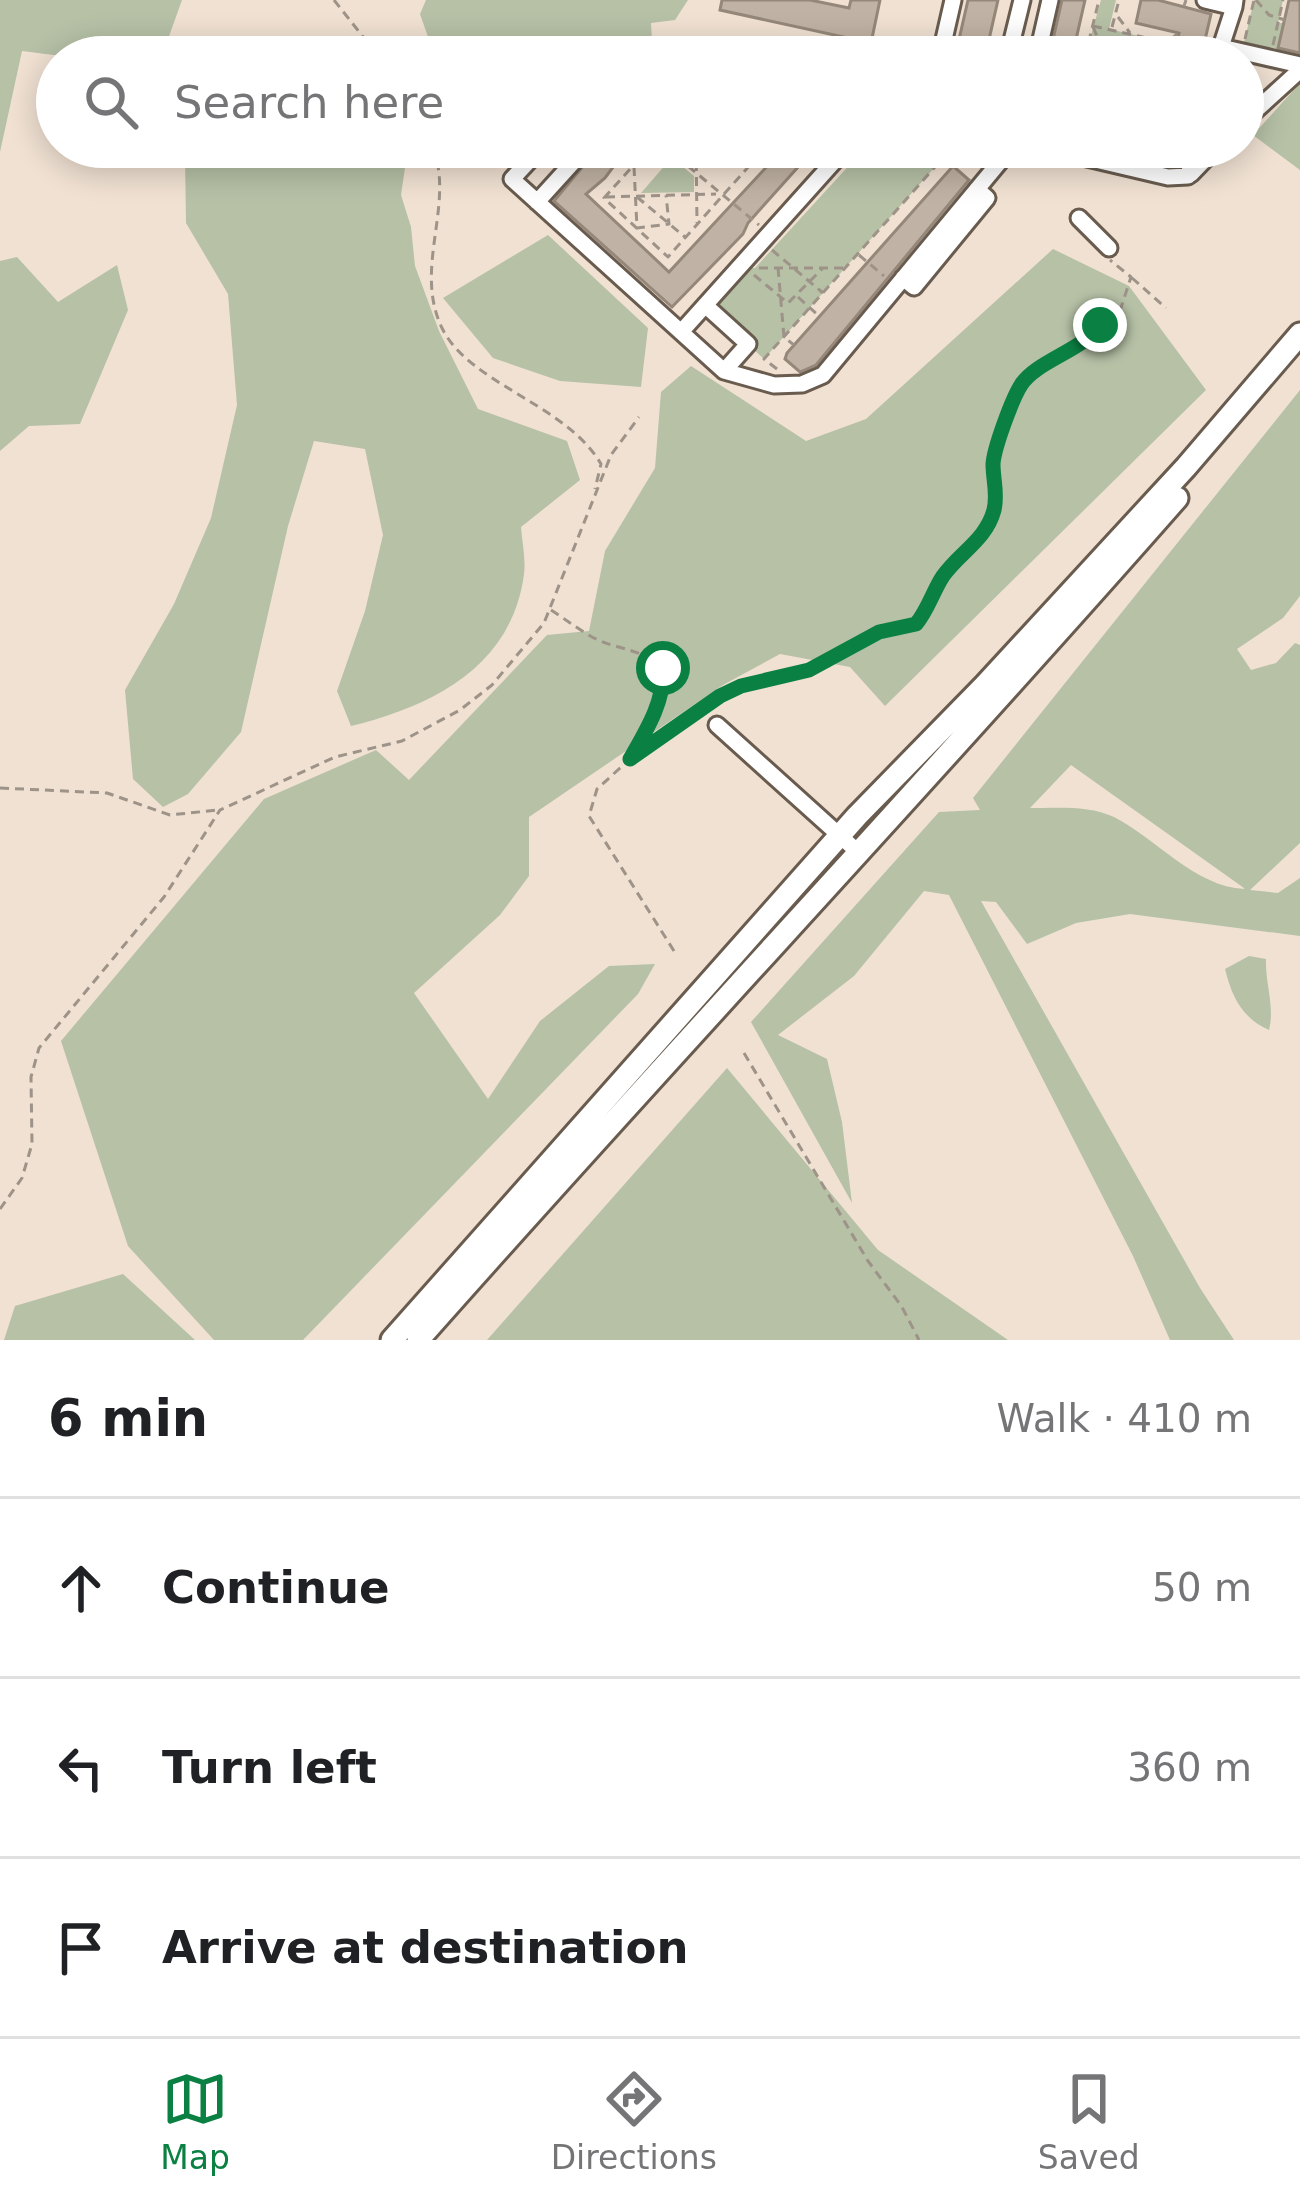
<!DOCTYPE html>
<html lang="en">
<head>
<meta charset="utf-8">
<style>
	body { margin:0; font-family:"DejaVu Sans",sans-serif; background:#f2f2f2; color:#202124 }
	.stop { position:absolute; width:36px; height:36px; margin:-27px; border:9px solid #0b8043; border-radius:50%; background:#fff }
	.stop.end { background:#0b8043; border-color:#fff; box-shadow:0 3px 12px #0008 }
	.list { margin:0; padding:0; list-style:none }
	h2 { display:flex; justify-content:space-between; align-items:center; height:156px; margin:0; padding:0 48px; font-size:51px }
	h2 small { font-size:39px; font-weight:400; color:#757577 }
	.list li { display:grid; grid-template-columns:78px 1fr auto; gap:36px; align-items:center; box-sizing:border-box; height:180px; padding:0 48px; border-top:3px solid #e0e0e0 }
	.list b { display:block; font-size:45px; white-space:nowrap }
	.list em { font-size:39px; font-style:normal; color:#757577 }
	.icon { flex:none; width:66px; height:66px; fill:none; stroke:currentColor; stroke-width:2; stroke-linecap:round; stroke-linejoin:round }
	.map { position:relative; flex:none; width:1300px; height:1340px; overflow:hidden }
	.search { position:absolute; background:#fff; box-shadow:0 6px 30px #0003; left:36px; right:36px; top:36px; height:132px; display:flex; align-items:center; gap:30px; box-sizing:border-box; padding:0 42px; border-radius:66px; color:#757577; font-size:45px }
	.sheet { height:696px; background:#fff }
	nav { display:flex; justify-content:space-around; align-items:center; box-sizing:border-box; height:168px; border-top:3px solid #e0e0e0; background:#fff; font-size:33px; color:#757577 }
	nav a { display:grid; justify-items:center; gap:6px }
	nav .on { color:#0b8043 }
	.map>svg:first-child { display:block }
	.green { fill:#b6c1a6; fill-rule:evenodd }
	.building { fill:#c0b2a4; stroke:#95887a; stroke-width:3 }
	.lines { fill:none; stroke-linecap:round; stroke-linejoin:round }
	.minor-casing { stroke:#695c4f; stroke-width:21 }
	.major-casing { stroke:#695c4f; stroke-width:27 }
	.path { stroke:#9e9388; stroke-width:3; stroke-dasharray:9 6; stroke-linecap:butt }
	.minor { stroke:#fff; stroke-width:15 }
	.major { stroke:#fff; stroke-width:21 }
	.route { stroke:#0b8043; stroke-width:15 }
</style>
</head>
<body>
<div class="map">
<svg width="1300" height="1340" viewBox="0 0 1300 1340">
	<rect width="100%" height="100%" fill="#f0e1d2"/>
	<path class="green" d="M0,0H182L163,53C118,63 67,57 22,51L0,152Z
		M426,0H688L675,20L651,23L653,57H435L420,14Z
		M1101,0H1116L1109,29L1160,41L1163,47L1161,57H1085Z
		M1254,0H1283L1278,23H1284L1278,49L1300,55V59L1243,47Z
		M1300,83V170L1253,135Z
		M192,147H408L401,195L411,227L415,266L439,331L478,409L567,441L580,480L521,527C522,542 526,559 524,574C512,667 432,706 351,726L337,691L365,611L383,535L365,449L314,441L288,526L241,732L188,794L163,807L133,779L125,690L174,604L211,518L237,405L228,294L186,223L185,157Z
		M866,147L951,149L764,359L705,305L746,268H755Z
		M677,162L694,176V192L641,193L667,163Z
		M548,235L648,328L641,387L560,381L493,358L443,298Z
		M1053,249L1129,286L1206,390L885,706L850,667L780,654L723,685L529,817V876L500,915L414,993L488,1099L540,1021L609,966L655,964L638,994L303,1340H214L128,1246L61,1041L264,799L376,750L409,780L547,635L589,631L605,551L655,468L661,392L691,366L806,441L866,419Z
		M17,257L58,302L117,265L128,310L80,424L29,426L0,451V261Z
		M1300,390V596L1283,618L1237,649L1251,670L1276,663L1295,643L1300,645V843L1250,890L1278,893L1300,878V936L1130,914L1076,923L1027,944L996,902L981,901L1200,1288L1234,1340H1170L1133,1256L949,895L924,891L854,976L778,1035L827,1059L842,1122L852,1203L751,1022L939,812L980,810L973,798ZM1071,765L1244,888V889C1196,887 1155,838 1114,817C1089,805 1056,808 1030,808Z
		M1249,956L1266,959C1265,984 1275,1006 1269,1030C1242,1018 1232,997 1225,969Z
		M727,1068L878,1250L1008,1340H487Z
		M123,1274L195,1340H4L15,1306Z"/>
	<path class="building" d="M722,0H810L849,8L851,0H880L871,43L720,10Z
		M968,0H998L985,57H955Z
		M1062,0H1085L1072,57H1049Z
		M1141,0H1158L1211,14L1201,57H1173L1179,33L1136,23Z
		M1289,0H1300V53L1278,48Z
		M599,147H628L605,178L586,194L669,272L785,147H816L748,223L743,234L672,307L554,201Z
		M1152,147H1181L1177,165L1149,160Z
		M953,166L969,180L816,365L800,372L785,359L787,353Z"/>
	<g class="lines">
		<g class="minor-casing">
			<path id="minor" d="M1205,0L1234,7L1235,0
				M1221,47L1234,7
				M940,57L953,0
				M1008,57L1022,0
				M1037,57L1050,0
				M1217,57L1221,47L1300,65
				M1243,122L1300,70
				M542,147L512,179L724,371L774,385L802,384L823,375L1012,147
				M1040,147L1168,177L1188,176L1195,147
				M1191,174L1217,147
				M537,202L587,147
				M1079,218L1109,248
				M903,278L914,287L987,198L977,189
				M705,305L748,344L724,371
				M681,332L847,147
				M717,725L858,852"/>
		</g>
		<g class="major-casing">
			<path id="major" d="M392,1340L857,816L985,685L1186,467L1300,334
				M418,1340C668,1057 928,782 1177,498"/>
		</g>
		<path class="path" d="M334,0L379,57
			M1256,0L1269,15L1285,20
			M1184,6L1186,0
			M1118,17L1130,33
			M1093,26L1160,41L1163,47L1161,57
			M1093,27L1106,57
			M1112,27L1119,0
			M1245,39L1254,0
			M1273,45L1283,0
			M1085,57L1099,0
			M1146,57L1179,33
			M433,147C455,206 413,268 442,328C469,384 566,404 601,464L595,489
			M650,147L604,198L668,257L766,147
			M665,147L759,225
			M696,147L697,223
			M712,147L727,158L738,147
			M641,162L753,158
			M634,167L637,228L669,224L666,195
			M606,197L716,194
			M637,197L685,237
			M772,250L823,293
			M859,255L884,276
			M759,268H845
			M778,268L784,337L794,345
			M754,275L788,303L823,268
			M1132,278L1166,308
			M798,297L819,316
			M777,369L764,359L951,149L944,147
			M551,610C565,619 578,629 592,637C616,650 642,648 663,668L659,700L631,758
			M0,788L107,793L170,815L218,810
			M674,951L589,816L597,789L630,759L720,696L741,686L809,670L873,634L916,624C927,610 932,592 943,576C960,553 985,540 993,512C999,493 990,474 995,457C1016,390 1023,373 1087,341C1099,334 1102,320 1120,311L1131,277L1110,260
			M744,1053L868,1261L902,1307L919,1340
			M0,1209L22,1178L32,1144L31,1077L39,1048L164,897L220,810L335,757L402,741L460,710L492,685L544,623L611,455L639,417"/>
		<use href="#minor" class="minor"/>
		<use href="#major" class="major"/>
	</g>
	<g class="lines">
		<path class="route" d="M663,668C665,701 646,731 630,759L720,696L741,686L809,670L879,632L916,624C928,610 933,591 943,576C960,552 986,540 994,510C998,494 993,480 993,464C994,448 1012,399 1021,385C1036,361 1084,350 1100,325"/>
	</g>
</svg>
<div class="stop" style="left:663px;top:668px"></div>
<div class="stop end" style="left:1100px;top:325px"></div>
<div class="search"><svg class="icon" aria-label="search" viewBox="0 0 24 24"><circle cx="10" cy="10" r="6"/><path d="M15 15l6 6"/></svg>Search here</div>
</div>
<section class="sheet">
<h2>6 min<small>Walk · 410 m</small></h2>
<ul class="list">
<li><svg class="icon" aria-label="ahead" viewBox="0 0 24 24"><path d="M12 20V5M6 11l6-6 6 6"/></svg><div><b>Continue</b></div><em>50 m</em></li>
<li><svg class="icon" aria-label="left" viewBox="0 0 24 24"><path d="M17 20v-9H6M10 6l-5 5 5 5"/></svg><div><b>Turn left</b></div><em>360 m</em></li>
<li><svg class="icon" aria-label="arrive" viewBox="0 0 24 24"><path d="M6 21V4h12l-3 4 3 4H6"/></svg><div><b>Arrive at destination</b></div></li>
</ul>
</section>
<nav>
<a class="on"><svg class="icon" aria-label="map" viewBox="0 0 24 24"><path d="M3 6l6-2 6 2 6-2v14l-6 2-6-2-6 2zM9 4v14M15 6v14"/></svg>Map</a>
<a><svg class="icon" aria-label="directions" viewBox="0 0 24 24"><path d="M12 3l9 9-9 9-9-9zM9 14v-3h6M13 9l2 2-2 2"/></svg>Directions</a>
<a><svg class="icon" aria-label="saved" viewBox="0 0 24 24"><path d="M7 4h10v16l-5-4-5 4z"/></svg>Saved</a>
</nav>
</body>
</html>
